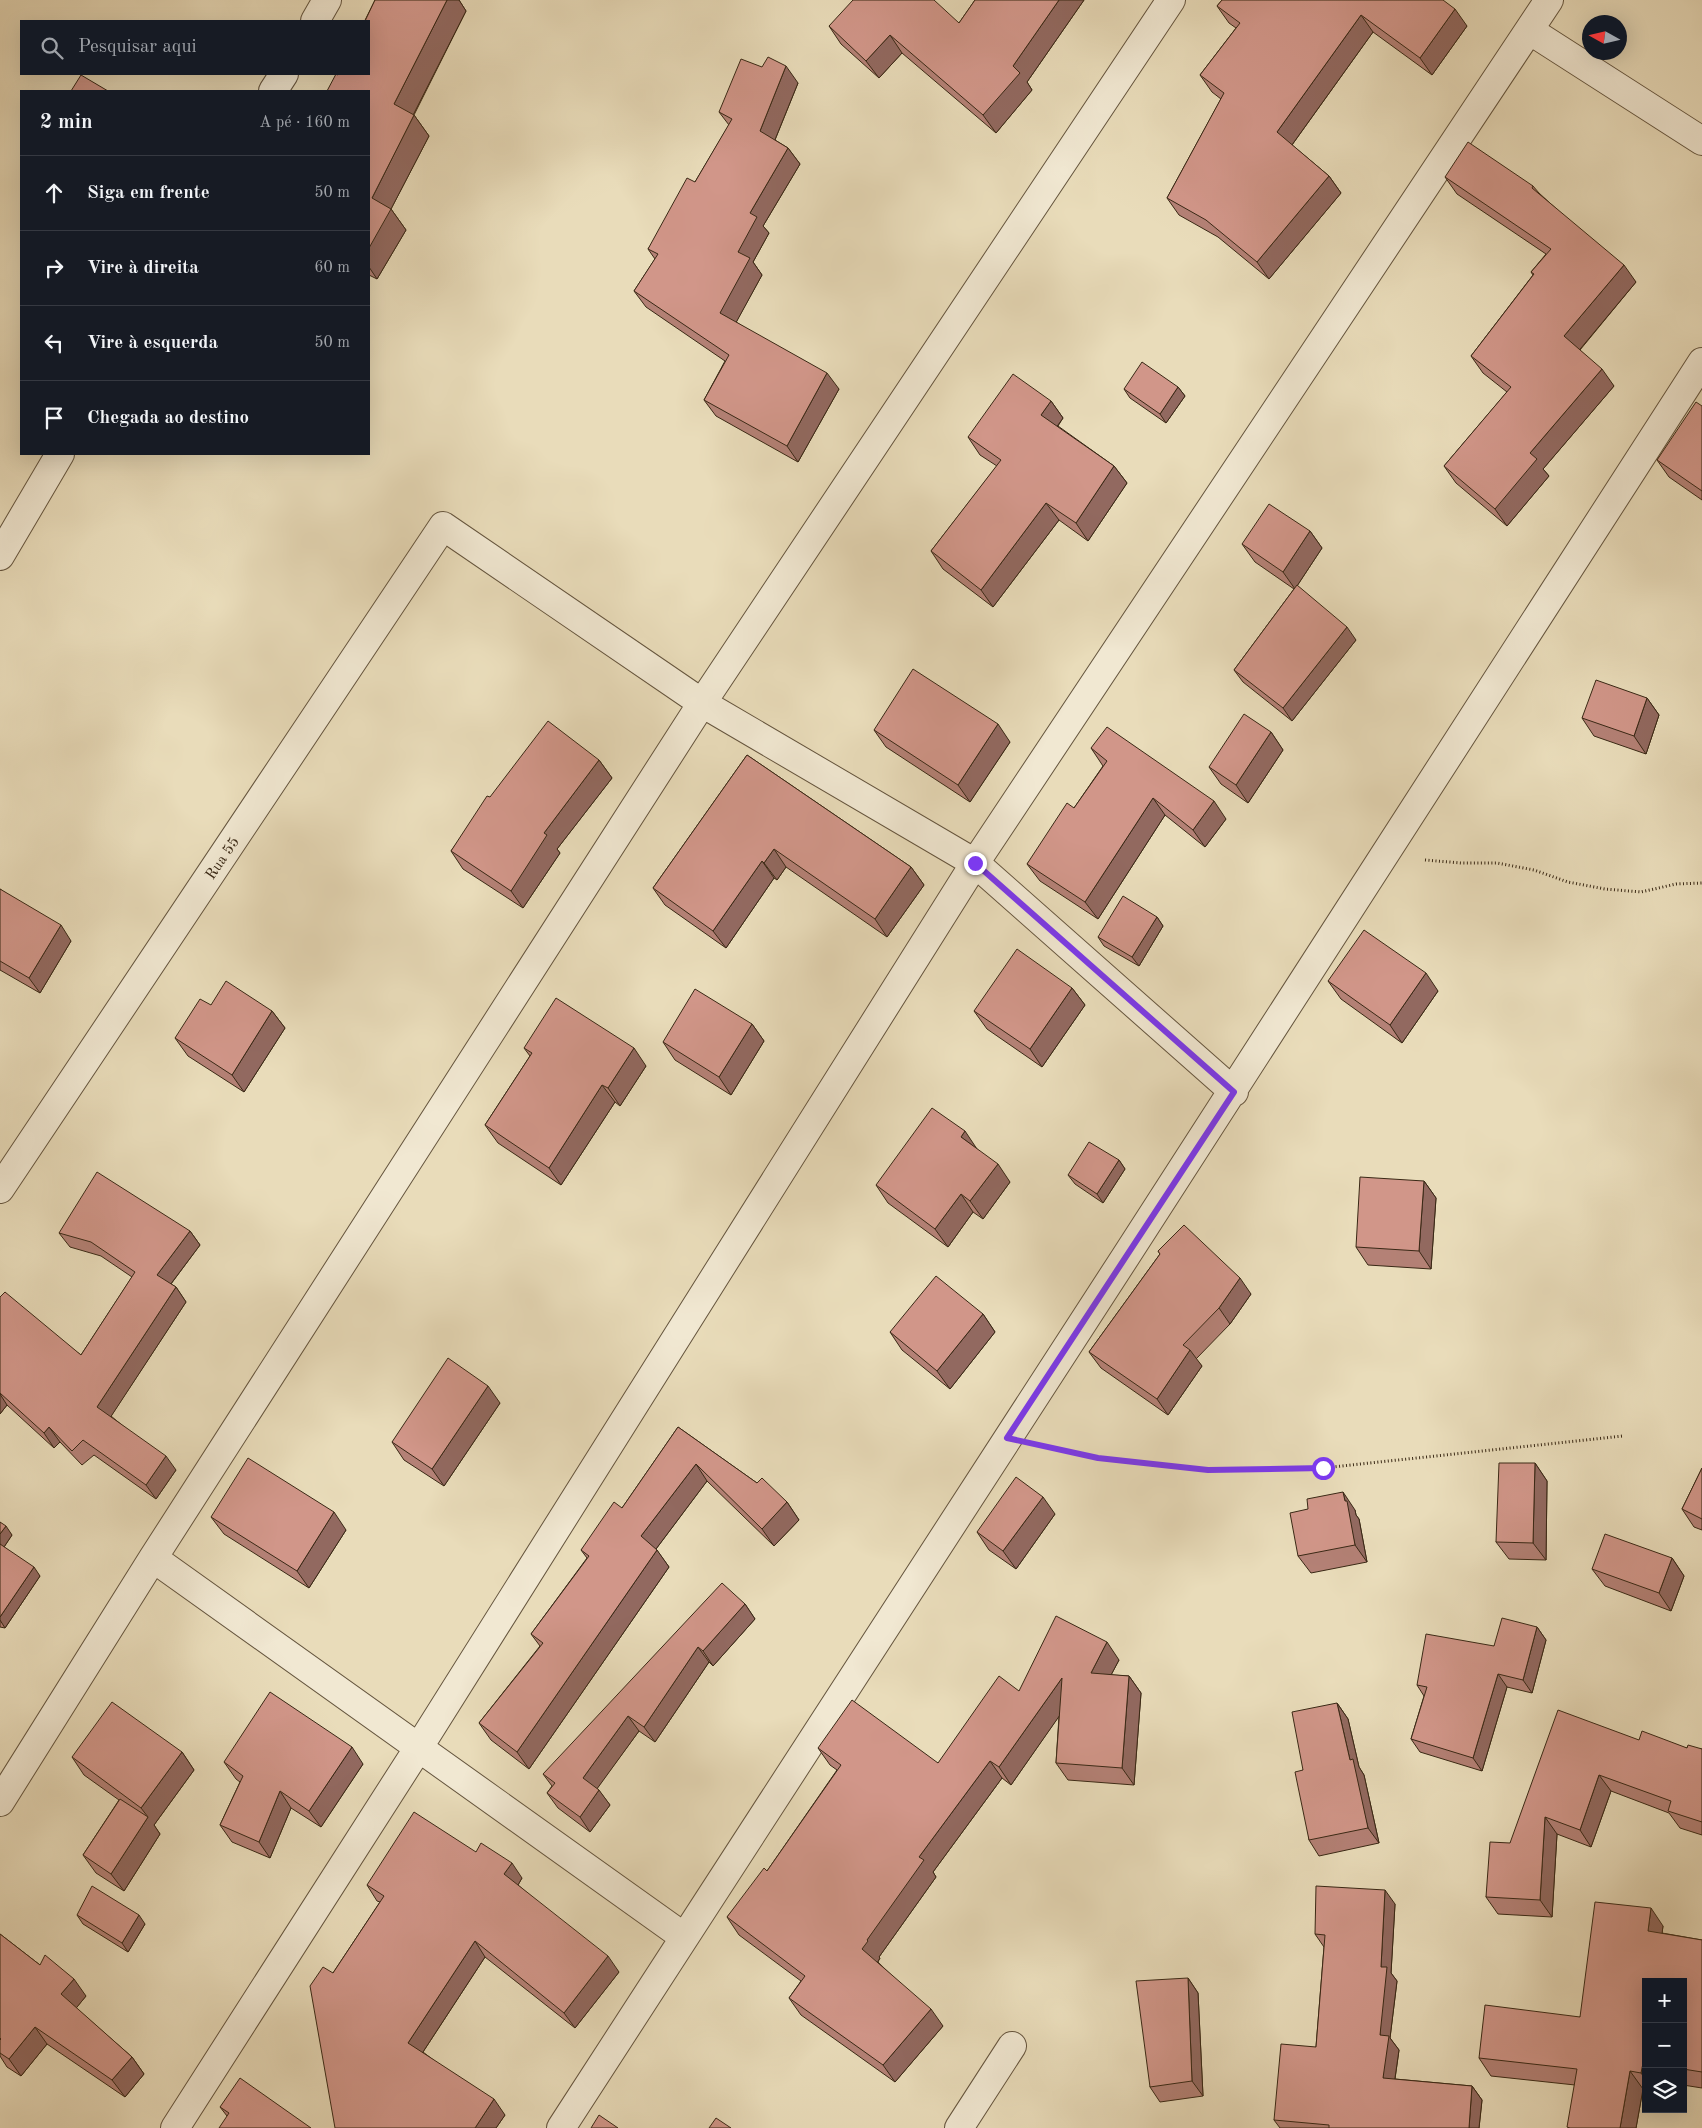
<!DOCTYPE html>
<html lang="pt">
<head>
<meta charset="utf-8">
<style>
	body { margin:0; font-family:"Old Standard TT",serif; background:#242831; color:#f1f3f6 }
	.controls { position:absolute; right:15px; bottom:15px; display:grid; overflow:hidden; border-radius:0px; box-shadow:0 5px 20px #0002 }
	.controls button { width:45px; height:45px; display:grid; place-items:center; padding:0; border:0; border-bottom:1px solid #363941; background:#171b24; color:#f1f3f6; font:25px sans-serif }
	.compass { position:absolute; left:1582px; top:15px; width:45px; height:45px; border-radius:50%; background:#171b24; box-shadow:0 5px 20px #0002; rotate:278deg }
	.stop { position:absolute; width:15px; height:15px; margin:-11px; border:4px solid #7c3aed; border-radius:50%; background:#fff }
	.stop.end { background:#7c3aed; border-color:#fff; box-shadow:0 1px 5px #0008 }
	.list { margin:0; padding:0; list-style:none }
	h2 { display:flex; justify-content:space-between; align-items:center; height:65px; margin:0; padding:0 20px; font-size:21px }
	h2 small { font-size:16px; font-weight:400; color:#9ea1a6 }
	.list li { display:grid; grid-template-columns:32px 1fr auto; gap:15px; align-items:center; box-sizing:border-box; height:75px; padding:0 20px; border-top:1px solid #363941 }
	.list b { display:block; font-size:19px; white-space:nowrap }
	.list em { font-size:16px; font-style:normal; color:#9ea1a6 }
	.icon { flex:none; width:28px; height:28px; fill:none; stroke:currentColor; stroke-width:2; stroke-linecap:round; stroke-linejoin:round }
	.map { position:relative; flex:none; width:1702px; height:2128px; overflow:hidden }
	.search { position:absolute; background:#171b24; box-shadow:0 5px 20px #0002; left:20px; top:20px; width:350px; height:55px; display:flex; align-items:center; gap:12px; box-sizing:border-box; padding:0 18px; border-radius:0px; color:#9ea1a6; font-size:19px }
	.panel { position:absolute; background:#171b24; box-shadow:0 5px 20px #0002; left:20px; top:90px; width:350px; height:365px; border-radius:0px }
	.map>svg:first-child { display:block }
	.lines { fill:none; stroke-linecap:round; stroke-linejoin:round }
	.street-casing { stroke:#65553e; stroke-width:30 }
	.path { stroke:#392815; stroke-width:3; stroke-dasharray:1 2.5; stroke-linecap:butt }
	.street { stroke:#f1e8d2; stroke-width:28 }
	.wall { fill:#b48176; stroke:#392815 }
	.shaded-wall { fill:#926960; stroke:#392815 }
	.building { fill:#d19689; stroke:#392815 }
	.route { stroke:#7c3aed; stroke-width:6 }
	.labels { text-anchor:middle; stroke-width:4; stroke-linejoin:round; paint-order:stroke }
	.street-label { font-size:15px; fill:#392815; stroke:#f1e8d2 }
</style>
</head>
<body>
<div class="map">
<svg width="1702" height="2128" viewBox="0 0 1702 2128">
	<rect width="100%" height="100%" fill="#e9dcba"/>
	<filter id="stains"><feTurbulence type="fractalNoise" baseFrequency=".004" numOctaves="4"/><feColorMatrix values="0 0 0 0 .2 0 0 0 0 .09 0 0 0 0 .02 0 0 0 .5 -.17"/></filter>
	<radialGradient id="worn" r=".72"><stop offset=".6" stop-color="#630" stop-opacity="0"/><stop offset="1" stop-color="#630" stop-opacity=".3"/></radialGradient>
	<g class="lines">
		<g class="street-casing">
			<path id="street" d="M315,21L327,0
				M1529,30L1702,141
				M273,91L284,74
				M0,556L60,454
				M0,1189L443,526L702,703L975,863L1234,1092
				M153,1558L684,1937
				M0,1802L153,1558L702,703L1171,0
				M175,2128L419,1747L975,863L1549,0
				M561,2128C942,1539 1324,953 1702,362
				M959,2128L1012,2046"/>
		</g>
		<path class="path" d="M1425,860L1461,863H1497L1534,870L1568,882L1605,889L1641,892L1676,884L1702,883
			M1047,1447L1097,1458L1208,1470L1323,1468L1623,1436"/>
		<use href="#street" class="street"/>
	</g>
	<path class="wall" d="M375,0H459L466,11L414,115L429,136L391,209L406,230L377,279L369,275V91L338,75Z
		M975,0H1084L1027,82L1032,90L996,133L902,53L879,78L841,44L829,26L959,23Z
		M1222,0L1467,26L1432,75L1373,32L1292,145L1329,176L1341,193L1269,279L1218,237L1179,215L1167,198L1221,99L1212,92L1200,75L1236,28L1229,23L1217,6Z
		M798,83L775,140L788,148L800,164L763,226L769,233L753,262L762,275L736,322L839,389L798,462L716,416L704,400L725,361L646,307L634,291L655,259L648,249L695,182L729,125L719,112Z
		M1445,177L1533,186L1539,193L1636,282L1580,350L1614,386L1543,469L1549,476L1507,526L1456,483L1444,466L1507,392L1483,373L1471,356L1533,275L1531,272L1546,254L1457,194Z
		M1178,387L1185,396L1166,423L1130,398L1124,389Z
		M1051,401L1063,418L1058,426L1114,466L1127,483L1088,541L1059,520L993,607L943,569L931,551L997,466L980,455L968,437Z
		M1702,406V500L1669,477L1657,460Z
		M1310,531L1322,548L1297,586L1356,640L1292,721L1243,682L1234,670L1294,589L1255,562L1242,544Z
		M1647,698L1659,715L1646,754L1594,736L1582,718Z
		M874,730L1010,742L970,802L886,747Z
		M1271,732L1283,750L1248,803L1221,784L1209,767Z
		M1091,748L1226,819L1205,847L1165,815L1098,919L1040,881L1027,864L1074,808L1103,766Z
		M747,755L911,867L924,885L887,937L786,867L777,880L774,878L726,948L665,905L653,888Z
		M599,760L612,778L557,849L560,853L523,908L463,869L451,851L490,797Z
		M0,889L71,941L40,993L0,970Z
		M1157,917L1163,926L1139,966L1104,946L1098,937Z
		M1328,981L1438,991L1402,1043L1341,999Z
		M1072,988L1085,1005L1042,1067L987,1029L974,1011Z
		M211,1005L272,1011L285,1028L244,1092L188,1056L175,1038Z
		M752,1024L764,1041L731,1095L675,1060L663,1042Z
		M524,1048L646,1066L620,1106L615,1102L561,1185L498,1143L485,1125L530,1056Z
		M977,1149L1010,1182L983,1219L973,1212L948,1247L888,1203L876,1185Z
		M1119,1160L1125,1169L1103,1203L1075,1184L1068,1175Z
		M1424,1181L1436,1198L1431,1269L1368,1265L1356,1247Z
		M190,1231L200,1245L171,1284L176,1287L186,1302L111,1416L176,1470L156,1499L94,1455L82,1465L60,1442L54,1448L7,1405L0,1414V1297L81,1355L132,1277L101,1256L70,1247L59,1233Z
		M1158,1251L1251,1294L1230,1324L1196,1359L1202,1366L1168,1415L1101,1368L1089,1352L1160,1254Z
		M983,1314L995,1332L950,1389L902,1350L890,1332Z
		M500,1403L444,1486L404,1460L392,1442Z
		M678,1427L757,1483L787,1502L799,1520L774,1546L707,1481L656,1549L669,1567L529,1769L491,1740L479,1723L540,1646L531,1634L587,1558L581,1550L622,1508Z
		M1535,1463L1547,1481L1546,1560L1509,1559L1496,1542Z
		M1702,1468V1530L1694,1527L1682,1509Z
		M1355,1510L1356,1515L1359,1519L1367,1562L1311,1573L1298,1556Z
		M1055,1514L1016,1569L989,1550L977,1532Z
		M211,1517L346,1530L309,1588L224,1534Z
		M0,1522L12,1535L4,1547L40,1576L5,1628L0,1627Z
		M1672,1558L1684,1576L1671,1611L1605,1586L1592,1569Z
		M745,1604L755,1619L713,1666L709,1662L655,1742L639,1731L597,1788L610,1805L590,1832L558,1808L547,1793L552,1786L543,1774Z
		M1537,1627L1546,1640L1532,1693L1507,1687L1482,1771L1420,1752L1411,1739L1424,1696L1417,1685L1494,1646Z
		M1119,1660L1111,1675L1129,1676L1141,1693L1134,1785L1068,1780L1056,1763L1059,1716L1011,1785L1002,1778L933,1872L936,1877L879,1957L880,1958L878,1962L943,2026L895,2082L801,2015L789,1998L801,1981L739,1935L727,1917L767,1871L837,1770L830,1765L818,1748L938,1763L1019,1691Z
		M1337,1703L1348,1719L1359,1767L1364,1775L1379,1843L1319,1856L1309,1840L1303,1770Z
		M1639,1740L1687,1748L1702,1749V1835L1680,1828L1669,1813L1611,1791L1591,1847L1557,1834L1552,1917L1498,1914L1486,1897L1510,1843Z
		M182,1752L194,1770L154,1825L160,1834L124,1891L96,1873L83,1855L119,1800L84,1775L72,1757Z
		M224,1762L363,1764L321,1827L291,1808L270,1858L232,1842L220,1825L240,1782L236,1779Z
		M476,1852L522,1878L518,1885L619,1972L575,2028L485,1957L423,2052L505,2115L496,2128L333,1973L380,1902L377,1901L367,1885Z
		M1395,1904L1391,1973L1397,1981L1390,2038L1399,2050L1395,2079L1472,2086L1482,2100L1479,2128H1280L1274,2120L1316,2047L1324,1947L1315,1934Z
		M77,1915L145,1924L128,1952L83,1924Z
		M1663,1926L1662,1933L1702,1940V2088L1683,2085V1982H1646V2089H1643L1636,2128H1568L1575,2085L1491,2076L1479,2058L1580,2017Z
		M0,1934L40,1965L86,1996L76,2008L132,2057L144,2074L125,2097L47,2044L21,2076L7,2067L0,2056Z
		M1188,1978L1198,1993L1203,2096L1160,2102L1150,2087Z
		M220,2107L311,2128L227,2116Z"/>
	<path class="shaded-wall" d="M447,0H459L466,11L408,125L394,104Z
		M1059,0H1084L1027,82L1032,90L996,133L983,115L1013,66Z
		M1455,9L1467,26L1432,75L1420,58Z
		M1361,15L1373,32L1289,149L1277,132Z
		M890,35L902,53L879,78L866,61Z
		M786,66L798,83L772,147L760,131Z
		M414,115L429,136L391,209L406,230L377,279L369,267V248L372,198Z
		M788,148L800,164L763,226L769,233L753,262L762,275L732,330L720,313L750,213Z
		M1329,176L1341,193L1269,279L1257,262Z
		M1624,265L1636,282L1576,354L1564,336Z
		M1602,369L1614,386L1543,469L1549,476L1507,526L1495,509L1530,453Z
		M827,373L839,389L798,462L787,446Z
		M1178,387L1185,396L1166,423L1160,414Z
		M1051,401L1063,418L1053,432L1041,415Z
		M1114,466L1127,483L1088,541L1076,523Z
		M1046,503L1059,520L993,607L981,590Z
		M1310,531L1322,548L1295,589L1283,572Z
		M1347,627L1356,640L1292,721L1283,708Z
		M1647,698L1659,715L1646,754L1634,736Z
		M998,724L1010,742L970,802L958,785Z
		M1271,732L1283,750L1248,803L1236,785Z
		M599,760L612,778L557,849L560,853L523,908L511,891L544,833Z
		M1153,798L1165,815L1098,919L1085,902Z
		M1214,801L1226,819L1205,847L1193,830Z
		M774,849L786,867L777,880L764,863Z
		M762,861L774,878L726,948L713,931Z
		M911,867L924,885L887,937L875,919Z
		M1157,917L1163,926L1139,966L1132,957Z
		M61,925L71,941L40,993L29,978Z
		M1426,973L1438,991L1402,1043L1390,1025Z
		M1072,988L1085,1005L1042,1067L1030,1049Z
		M272,1011L285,1028L244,1092L232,1075Z
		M752,1024L764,1041L731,1095L719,1077Z
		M634,1048L646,1066L620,1106L608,1088Z
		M602,1085L615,1102L561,1185L549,1168Z
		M965,1131L977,1149L961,1137Z
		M1119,1160L1125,1169L1103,1203L1097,1194Z
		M998,1164L1010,1182L983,1219L970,1201Z
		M1424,1181L1436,1198L1431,1269L1419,1251Z
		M961,1194L973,1212L948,1247L935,1229Z
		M190,1231L200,1245L167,1289L157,1275Z
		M1240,1278L1251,1294L1230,1324L1219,1308Z
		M176,1287L186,1302L108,1421L97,1407Z
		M983,1314L995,1332L950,1389L937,1371Z
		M1190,1350L1202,1366L1168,1415L1157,1399Z
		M488,1386L500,1403L444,1486L432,1469Z
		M0,1394L7,1405L0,1414Z
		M49,1427L60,1442L54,1448L44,1433Z
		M166,1456L176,1470L156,1499L146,1485Z
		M1535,1463L1547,1481L1546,1560L1533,1543Z
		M696,1464L707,1481L653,1553L641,1536Z
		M1343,1492L1355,1510L1356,1515L1359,1519L1367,1562L1355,1545Z
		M1043,1497L1055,1514L1016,1569L1003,1551Z
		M787,1502L799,1520L774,1546L762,1529Z
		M334,1512L346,1530L309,1588L297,1571Z
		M6,1526L12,1535L2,1550L0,1547V1534Z
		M657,1550L669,1567L529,1769L517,1752Z
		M1672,1558L1684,1576L1671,1611L1659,1593Z
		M34,1567L40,1576L5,1628L0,1620V1617Z
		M745,1604L755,1619L713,1666L703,1651Z
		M1537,1627L1546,1640L1532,1693L1523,1680Z
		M1107,1642L1119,1660L1103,1690L1091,1673Z
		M698,1647L709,1662L655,1742L644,1727Z
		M1498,1674L1507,1687L1482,1771L1473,1758Z
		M1129,1676L1141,1693L1134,1785L1122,1768Z
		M1062,1678L1074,1695L1011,1785L999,1767Z
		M1337,1703L1348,1719L1359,1767L1364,1775L1379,1843L1368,1828L1350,1760Z
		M628,1716L639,1731L594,1793L583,1778Z
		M352,1747L363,1764L321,1827L309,1811Z
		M182,1752L194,1770L154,1825L160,1834L124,1891L111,1874L148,1817L141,1808Z
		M990,1761L1002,1778L933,1872L936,1877L879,1957L880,1958L875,1966L862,1949L867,1940L919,1857Z
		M1599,1775L1611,1791L1591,1847L1580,1830Z
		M599,1790L610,1805L590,1832L580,1817Z
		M280,1791L291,1808L270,1858L259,1842Z
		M1545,1817L1557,1834L1552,1917L1540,1900Z
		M512,1863L522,1878L515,1890L504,1874Z
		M1385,1890L1395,1904L1391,1973L1397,1981L1390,2038L1399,2050L1393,2092L1383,2078L1380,2035L1381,1967Z
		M1651,1908L1663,1926L1660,1949L1648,1931Z
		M139,1915L145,1924L128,1952L122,1943Z
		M475,1941L485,1957L419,2058L408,2043Z
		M608,1956L619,1972L575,2028L564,2013Z
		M1188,1978L1198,1993L1203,2096L1192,2081Z
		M74,1979L86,1996L73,2012L61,1994Z
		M931,2009L943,2026L895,2082L883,2065Z
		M35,2027L47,2044L21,2076L9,2059Z
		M132,2057L144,2074L125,2097L112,2080Z
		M1643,2063L1646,2067V2080L1641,2073Z
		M1630,2071L1643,2089L1636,2128H1620Z
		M1472,2086L1482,2100L1479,2128H1469Z
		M494,2099L505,2115L496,2128H475Z"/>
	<path class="building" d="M375,0H447L394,104L414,115L372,198L391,209L369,248V91H327L336,74L338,75L339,74H369V21H365Z
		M853,0H934L959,23L975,0H1059L1013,66L1020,73L983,115L890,35L866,61L829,26Z
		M1222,0H1443L1455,9L1420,58L1361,15L1277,132L1329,176L1257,262L1206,220L1167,198L1224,93L1200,75L1240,23L1217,6Z
		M768,57L786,66L760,131L788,148L750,213L757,217L738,252L750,258L720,313L827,373L787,446L704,400L729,355L634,291L658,254L648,249L687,178L695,182L732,119L719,112L741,59L762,67Z
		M81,75L108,91H71Z
		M1468,142L1533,186L1532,188L1624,265L1564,336L1602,369L1530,453L1537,459L1495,509L1444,466L1511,387L1471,356L1534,274L1531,272L1551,249L1445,177Z
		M1142,362L1178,387L1160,414L1124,389Z
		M1013,374L1051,401L1041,415L1114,466L1076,523L1046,503L981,590L931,551L1001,460L968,437Z
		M1696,402L1702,406V491L1657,460Z
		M1269,504L1310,531L1283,572L1242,544Z
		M1297,585L1347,627L1283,708L1234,670Z
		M913,669L998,724L958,785L874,730Z
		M1596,680L1647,698L1634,736L1582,718Z
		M1244,714L1271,732L1236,785L1209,767Z
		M548,721L599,760L544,833L547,835L511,891L451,851L487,796L490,797Z
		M1107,727L1214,801L1193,830L1153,798L1085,902L1027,864L1067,803L1074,808L1107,761L1091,748Z
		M747,755L911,867L875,919L774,849L764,863L762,861L713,931L653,888Z
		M0,889L61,925L29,978L0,961Z
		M1123,896L1157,917L1132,957L1098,937Z
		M1364,930L1426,973L1390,1025L1328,981Z
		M1017,949L1072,988L1030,1049L974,1011Z
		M226,981L272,1011L232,1075L175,1038L200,999L211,1005Z
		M695,989L752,1024L719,1077L663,1042Z
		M556,998L634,1048L608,1088L602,1085L549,1168L485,1125L532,1053L524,1048Z
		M932,1108L965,1131L961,1137L998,1164L970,1201L961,1194L935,1229L876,1185Z
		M1089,1142L1119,1160L1097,1194L1068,1175Z
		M97,1172L190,1231L157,1275L176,1287L97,1407L166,1456L146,1485L83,1440L72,1451L49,1427L44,1433L0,1393V1297L5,1292L81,1355L135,1272L91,1242L59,1233Z
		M1360,1177L1424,1181L1419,1251L1356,1247Z
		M1184,1225L1240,1278L1219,1308L1183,1345L1190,1350L1157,1399L1089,1352L1160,1254L1158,1251Z
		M936,1276L983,1314L937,1371L890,1332Z
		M448,1358L488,1386L432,1469L392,1442Z
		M678,1427L757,1483L762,1478L787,1502L762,1529L696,1464L641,1536L657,1550L517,1752L479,1723L543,1643L531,1634L589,1556L581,1550L614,1502L622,1508Z
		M248,1458L334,1512L297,1571L211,1517Z
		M1499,1463H1535L1533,1543L1496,1542Z
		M1702,1468V1519L1682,1509Z
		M1016,1477L1043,1497L1003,1551L977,1532Z
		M1343,1492L1345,1501H1347L1355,1545L1298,1556L1290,1513L1308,1509L1307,1499Z
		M0,1522L6,1526L0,1534Z
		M1605,1534L1672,1558L1659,1593L1592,1569Z
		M0,1544L34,1567L0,1617Z
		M722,1583L745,1604L703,1651L698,1647L644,1727L628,1716L583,1778L599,1790L580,1817L547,1793L555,1783L543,1774Z
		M1056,1616L1107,1642L1091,1673L1129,1676L1122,1768L1056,1763L1062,1678L999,1767L990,1761L919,1857L924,1860L867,1940L868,1941L862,1949L931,2009L883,2065L789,1998L805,1976L727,1917L764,1868L767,1871L841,1765L818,1748L852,1700L938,1763L999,1676L1019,1691Z
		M1502,1618L1537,1627L1523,1680L1498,1674L1473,1758L1411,1739L1427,1687L1417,1685L1426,1634L1494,1646Z
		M270,1692L352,1747L309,1811L280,1791L259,1842L220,1825L243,1776L224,1762Z
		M112,1702L182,1752L141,1808L72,1757Z
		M1337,1703L1350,1760L1353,1759L1368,1828L1309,1840L1295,1772L1303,1770L1292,1712Z
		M1558,1710L1639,1740L1642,1731L1687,1748L1688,1745L1702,1749V1822L1668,1811L1671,1801L1599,1775L1580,1830L1545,1817L1540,1900L1486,1897L1490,1842L1510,1843Z
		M120,1799L148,1817L111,1874L83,1855Z
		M414,1812L476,1852L481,1843L512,1863L504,1874L608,1956L564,2013L475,1941L408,2043L494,2099L475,2128H335L310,1986L323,1967L333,1973L384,1896L367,1885Z
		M92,1886L139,1915L122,1943L77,1915Z
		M1316,1886L1385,1890L1381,1967H1387L1380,2035L1389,2036L1383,2078L1472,2086L1469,2128H1329V2125L1274,2120L1281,2044L1316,2047L1325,1935L1315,1934Z
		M1595,1902L1651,1908L1648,1931L1702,1940V2072L1683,2069V1982H1646V2063H1643L1641,2073L1630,2071L1620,2128H1570L1567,2127L1577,2069L1479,2058L1485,2005L1580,2017Z
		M0,1934L40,1965L45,1955L74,1979L61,1994L132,2057L112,2080L35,2027L9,2059L0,2053V2040L1,2039L0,2038Z
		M1188,1978L1192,2081L1150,2087L1136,1981Z
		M240,2078L311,2128H219L229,2113L220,2107Z
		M599,2115L618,2128H591Z
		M716,2118L731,2128H709Z"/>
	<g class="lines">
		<path class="route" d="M975,863L1234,1092L1007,1438L1098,1458L1208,1470L1323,1468"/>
	</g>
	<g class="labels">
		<g class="street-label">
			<text transform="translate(222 858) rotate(-56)" y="5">Rua 55</text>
		</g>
	</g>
	<rect width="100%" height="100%" filter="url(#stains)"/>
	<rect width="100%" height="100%" fill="url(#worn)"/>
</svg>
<div class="controls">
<button>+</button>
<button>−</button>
<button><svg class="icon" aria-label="layers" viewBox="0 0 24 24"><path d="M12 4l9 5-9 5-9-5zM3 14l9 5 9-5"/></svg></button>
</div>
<svg class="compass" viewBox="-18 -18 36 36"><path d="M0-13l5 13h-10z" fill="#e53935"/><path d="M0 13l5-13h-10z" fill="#9ea1a6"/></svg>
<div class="stop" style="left:1323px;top:1468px"></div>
<div class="stop end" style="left:975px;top:863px"></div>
<div class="search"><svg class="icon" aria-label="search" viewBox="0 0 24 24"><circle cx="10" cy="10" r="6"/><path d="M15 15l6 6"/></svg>Pesquisar aqui</div>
<section class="panel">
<h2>2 min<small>A pé · 160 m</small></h2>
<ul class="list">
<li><svg class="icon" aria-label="ahead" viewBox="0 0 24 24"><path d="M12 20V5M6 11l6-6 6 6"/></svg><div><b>Siga em frente</b></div><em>50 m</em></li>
<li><svg class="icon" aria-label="right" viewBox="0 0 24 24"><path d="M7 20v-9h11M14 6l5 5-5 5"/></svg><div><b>Vire à direita</b></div><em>60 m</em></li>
<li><svg class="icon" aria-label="left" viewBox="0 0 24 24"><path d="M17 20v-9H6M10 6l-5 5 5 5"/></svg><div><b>Vire à esquerda</b></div><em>50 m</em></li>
<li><svg class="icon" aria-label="arrive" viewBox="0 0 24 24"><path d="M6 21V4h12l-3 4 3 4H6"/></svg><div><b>Chegada ao destino</b></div></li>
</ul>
</section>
</div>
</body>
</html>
